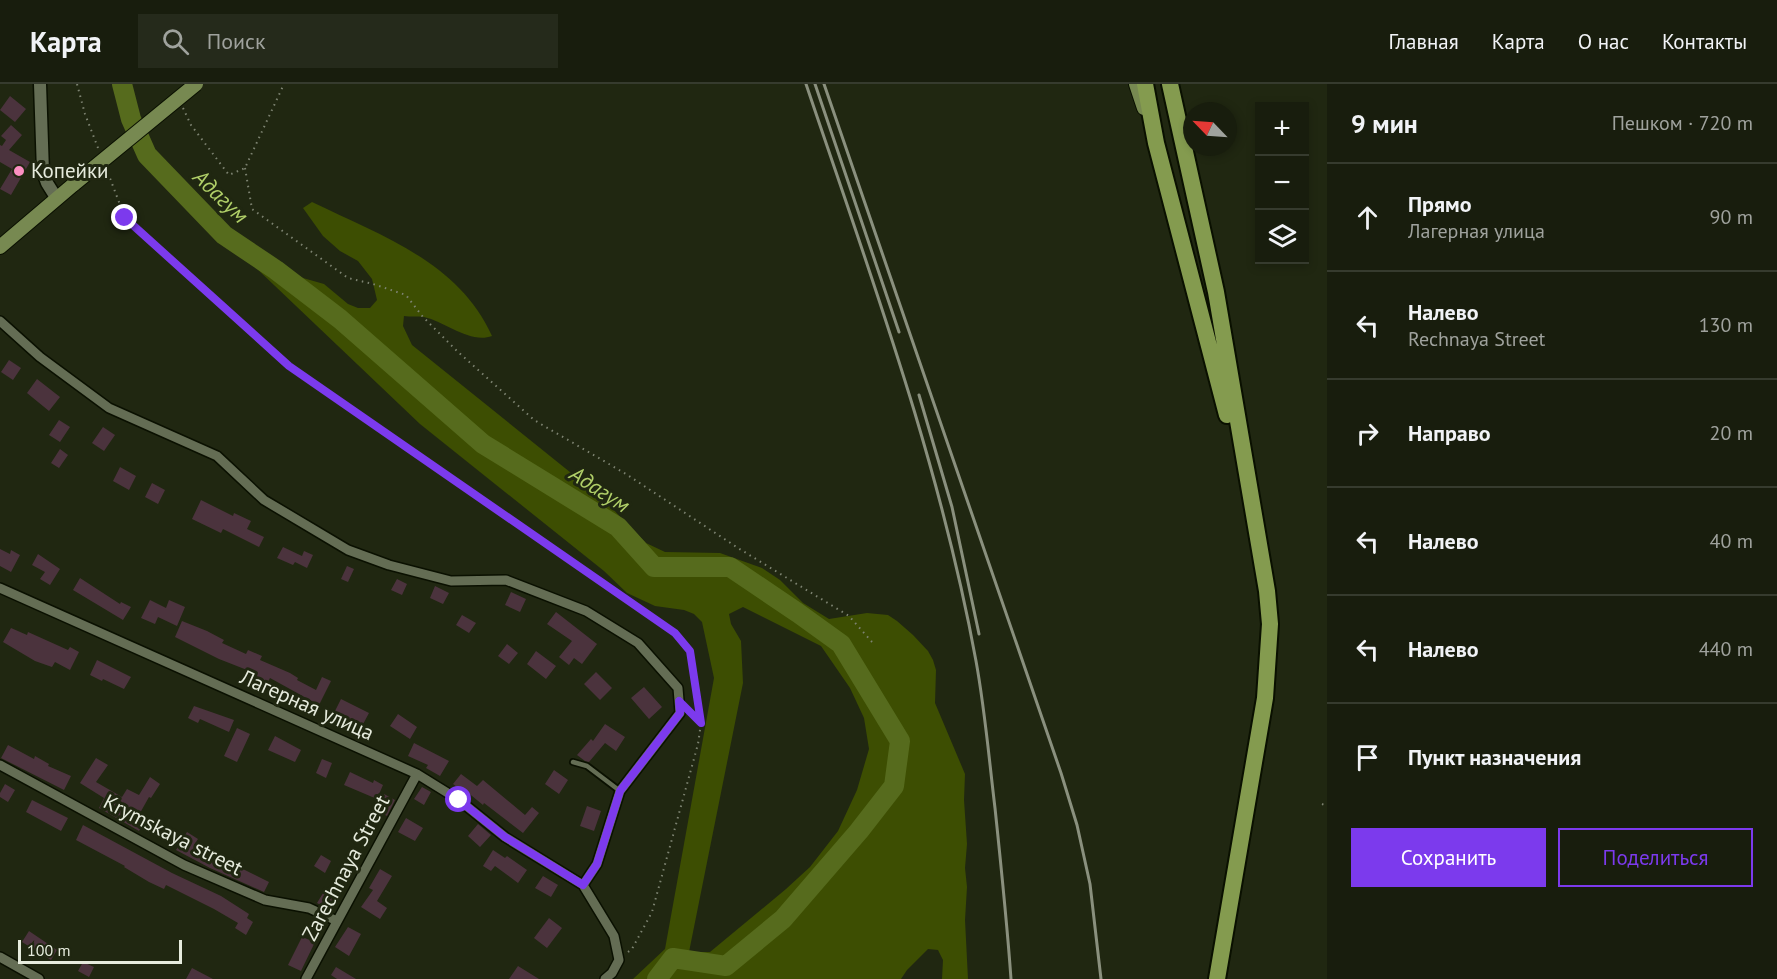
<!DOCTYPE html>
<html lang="ru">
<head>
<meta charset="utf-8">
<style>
	body { margin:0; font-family:"PT Sans",sans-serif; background:#252a1b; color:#f1f3f6 }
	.controls { position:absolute; right:18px; top:18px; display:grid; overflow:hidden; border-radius:0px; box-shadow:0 3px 9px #0003 }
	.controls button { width:54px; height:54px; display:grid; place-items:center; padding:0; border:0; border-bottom:2px solid #363b2e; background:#181d0d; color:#f1f3f6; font:30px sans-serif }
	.compass { position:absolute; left:1183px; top:18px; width:54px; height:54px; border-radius:50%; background:#181d0d; box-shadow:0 3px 9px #0003; rotate:295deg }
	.scale { position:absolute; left:18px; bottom:15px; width:164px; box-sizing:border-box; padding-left:6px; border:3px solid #e6ebdd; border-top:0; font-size:16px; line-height:21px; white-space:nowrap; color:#e6ebdd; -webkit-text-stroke:4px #202711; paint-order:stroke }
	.stop { position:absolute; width:18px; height:18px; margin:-14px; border:4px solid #7c3aed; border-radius:50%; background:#fff }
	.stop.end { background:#7c3aed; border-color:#fff; box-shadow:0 2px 6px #0008 }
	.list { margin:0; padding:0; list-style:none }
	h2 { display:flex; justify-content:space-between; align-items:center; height:78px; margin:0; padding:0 24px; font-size:26px }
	h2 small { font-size:20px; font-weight:400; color:#9fa29d }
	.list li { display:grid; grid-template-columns:39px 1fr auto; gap:18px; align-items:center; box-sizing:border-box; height:108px; padding:0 24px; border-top:2px solid #363b2e }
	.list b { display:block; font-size:22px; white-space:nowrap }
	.list p { margin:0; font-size:20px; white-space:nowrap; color:#9fa29d }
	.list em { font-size:20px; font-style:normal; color:#9fa29d }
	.actions { display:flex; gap:12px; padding:18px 24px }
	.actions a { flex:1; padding:14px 0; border:2px solid #7c3aed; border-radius:0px; text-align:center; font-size:21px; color:#7c3aed }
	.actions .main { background:#7c3aed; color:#fff }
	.icon { flex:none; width:33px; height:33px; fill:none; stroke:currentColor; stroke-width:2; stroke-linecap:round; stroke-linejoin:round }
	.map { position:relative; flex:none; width:1327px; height:895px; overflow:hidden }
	header { display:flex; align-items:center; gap:36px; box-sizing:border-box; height:84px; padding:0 30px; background:#181d0d; border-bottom:2px solid #363b2e }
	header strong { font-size:28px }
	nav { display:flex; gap:33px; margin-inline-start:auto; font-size:21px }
	.search { width:420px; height:54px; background:#252a1b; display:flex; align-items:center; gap:15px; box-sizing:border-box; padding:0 21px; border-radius:0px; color:#9fa29d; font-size:22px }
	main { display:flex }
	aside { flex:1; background:#181d0d }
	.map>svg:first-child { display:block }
	.green { fill:#3d4e02; fill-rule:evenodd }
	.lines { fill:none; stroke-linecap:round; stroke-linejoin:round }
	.river { stroke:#566b1d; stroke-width:20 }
	.building { fill:#4b333d }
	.lane-casing { stroke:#0a1000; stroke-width:8 }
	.street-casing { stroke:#0a1000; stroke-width:12 }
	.secondary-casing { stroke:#0a1000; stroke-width:15 }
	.primary-casing { stroke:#0a1000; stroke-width:16 }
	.highway-casing { stroke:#0a1000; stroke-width:20 }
	.path { stroke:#7d8371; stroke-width:2; stroke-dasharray:1.5 4.5; stroke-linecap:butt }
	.lane { stroke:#646d54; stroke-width:4.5 }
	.street { stroke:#646d54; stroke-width:9 }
	.secondary { stroke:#646d54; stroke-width:12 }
	.primary { stroke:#778951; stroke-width:14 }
	.highway { stroke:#849b4f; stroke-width:16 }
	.rail { stroke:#8a907e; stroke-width:3 }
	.primary-bridge-casing { stroke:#0a1000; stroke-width:16; stroke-linecap:butt }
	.primary-bridge { stroke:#778951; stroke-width:14 }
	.route { stroke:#7c3aed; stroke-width:8 }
	.poi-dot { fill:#fc8fc2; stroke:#202711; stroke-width:2 }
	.labels { text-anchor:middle; stroke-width:6; stroke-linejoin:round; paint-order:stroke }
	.poi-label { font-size:21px; fill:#e6ebdd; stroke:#202711; text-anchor:start }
	.street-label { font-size:21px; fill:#e6ebdd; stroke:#202711 }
	.water-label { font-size:22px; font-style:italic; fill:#b0cf68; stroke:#202711 }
</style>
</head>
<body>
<header>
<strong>Карта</strong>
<div class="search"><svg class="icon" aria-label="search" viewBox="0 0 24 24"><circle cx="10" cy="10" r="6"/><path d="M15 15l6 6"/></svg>Поиск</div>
<nav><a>Главная</a><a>Карта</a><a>О нас</a><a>Контакты</a></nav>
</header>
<main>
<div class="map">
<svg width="1327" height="895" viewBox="0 0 1327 895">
	<rect width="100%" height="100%" fill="#202711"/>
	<path class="green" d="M312,118C380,151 459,178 492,252C470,260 446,238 424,233C418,232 410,233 404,232L403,242L412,261L601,413L646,459L665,468L720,469L762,484L780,496L803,519L829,535L867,529L888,531L897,537L913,551L928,567L933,576L936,586L935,619L965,690L964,716L967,760L965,784L967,803L965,836L968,895H942L943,876L938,866L928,865L907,886L901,895H633L665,865L714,594L702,538L694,530L684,526L655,522L627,509L604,487L420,340L236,165L284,183L303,194L324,200L348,220L358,224H370L377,216L372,195L358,177L340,167L323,152L303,124ZM743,523L821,562L850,604L864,634L869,665L857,706L838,747L810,783L786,805L710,868H689L743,599L741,557L731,540L729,530Z"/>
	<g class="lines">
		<path class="river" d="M122,0L131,35L147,71L224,151L276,186L340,235L483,360L618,443L654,483H730L798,529L841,560L900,657L894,702L859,747L783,835L726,882L673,874L657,895"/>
	</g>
	<path class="building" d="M10,12L26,25L15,38L0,26Z
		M11,41L22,51L9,66L30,78L11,111L0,105L12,85L0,78V61L2,62L6,56L1,52Z
		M9,276L21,284L13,296L1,288Z
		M37,295L60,313L49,327L27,309Z
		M59,336L70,343L60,358L49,351Z
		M103,343L115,351L104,367L92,359Z
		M60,365L68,371L59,384L51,379Z
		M120,383L136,392L129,406L113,397Z
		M152,399L165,406L158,420L145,413Z
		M201,416L233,432L234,429L251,437L247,445L264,453L259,463L223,445L221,449L192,435Z
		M283,463L302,472L304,467L313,471L307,484L295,478L293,481L277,474Z
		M0,465L10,470L11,466L20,471L11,488L0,482Z
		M38,470L60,485L50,501L40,495L45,488L32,481Z
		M347,482L354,485L348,498L341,495Z
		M80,494L120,520L121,518L131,523L123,536L73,506Z
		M397,495L407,500L402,511L391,506Z
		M435,502L449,509L443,520L430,514Z
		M511,508L526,515L520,528L505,521Z
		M150,516L166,524L169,516L185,523L177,542L158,533L155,540L141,534Z
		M556,528L597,560L582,580L574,574L569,581L559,573L572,557L547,540Z
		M462,531L476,539L469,549L456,541Z
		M182,537L207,547L224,556L222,559L246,570L248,566L262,572L260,576L290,589L298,594L297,596L316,606L322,593L331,597L319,621L270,594L268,598L256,592L257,590L219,575L175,553Z
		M11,544L27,551L28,548L68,566L70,563L79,568L70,586L55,578L52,583L35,577L3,558Z
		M507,560L518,569L509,580L498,572Z
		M536,567L556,582L546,595L527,580Z
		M97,576L131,593L124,605L103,595L102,597L90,591Z
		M596,588L612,604L600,616L584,600Z
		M644,603L662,623L649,635L631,614Z
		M341,615L369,629L362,642L334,629Z
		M194,622L234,636L229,648L200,635L198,639L188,634Z
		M398,630L417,643L410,655L390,642Z
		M605,640L625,653L616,667L605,659L589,678L585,677L577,671L591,655L593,657Z
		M237,644L250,650L237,678L224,672Z
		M275,652L301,666L295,678L268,666Z
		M414,659L449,677L440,692L426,684L428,681L408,672Z
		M8,661L34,675L35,672L49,680L48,682L71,692L64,706L1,674Z
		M96,674L108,681L96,698L122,713L127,705L139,711L150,693L160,700L151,714L149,713L140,729L147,733L139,747L99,724L104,714L80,699Z
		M322,675L332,679L326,694L316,689Z
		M554,686L568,696L559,710L545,700Z
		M350,688L373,699L374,696L383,701L377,715L344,701Z
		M461,690L477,702L483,696L525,731L532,723L539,729L523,749L484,719L483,721L466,707L465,709L453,700Z
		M5,700L15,706L8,718L0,713V709Z
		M422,703L431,708L424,721L414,715Z
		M384,710L395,716L387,732L375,726Z
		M32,716L68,734L61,747L26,728Z
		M587,722L601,727L594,747L580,742Z
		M406,734L423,744L415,757L398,748Z
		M478,740L491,751L480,763L468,752Z
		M83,741L172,789L221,812L249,830L247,834L253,838L246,851L235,844L238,839L214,825L166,801L164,805L149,798L124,783L125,782L76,756Z
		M187,748L198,755L194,761L269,798L264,808L210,784L176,766Z
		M493,766L505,774L507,772L527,786L518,799L495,782L491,787L483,782Z
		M321,771L331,777L325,789L314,782Z
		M380,785L392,792L377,817L387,824L380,835L361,823L373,806L369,804Z
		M543,792L558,801L551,813L535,804Z
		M325,806L337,814L330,826L317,819Z
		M549,834L562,844L547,864L534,854Z
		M348,843L361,850L349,872L335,863Z
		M29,847L57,866L51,876L22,858Z
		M302,853L315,858L301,887L288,881Z
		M83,878L94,883L89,893L78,887Z
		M518,882L539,895H509Z
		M336,883L356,895H337L331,891Z
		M192,884L213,895H186Z"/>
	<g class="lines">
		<g class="lane-casing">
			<path id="lane" d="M573,678L587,682L620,707"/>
		</g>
		<g class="street-casing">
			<path id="street" d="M0,237L40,273L109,324L217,372L264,416L348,466L389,481L451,497L506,496L586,527L638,559L678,604L680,629L620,707L597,780L583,801
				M0,504L417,690L459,716L505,753L583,801L614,852L619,876L612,889L605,895
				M0,681L184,781L265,816L309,824L337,837
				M0,873L39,895
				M306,895L417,690"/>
		</g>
		<g class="secondary-casing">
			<path id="secondary" d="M40,0L43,88L47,99L57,115"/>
		</g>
		<g class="primary-casing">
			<path id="primary" d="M1136,0L1144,24
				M0,163L74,100"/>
		</g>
		<g class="highway-casing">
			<path id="highway" d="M1145,0L1156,59L1227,331
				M1170,0L1216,208L1267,507L1270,540L1265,614L1217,895"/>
		</g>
		<path class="path" d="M77,0L85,30L98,64
			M183,24L191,41L229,91L245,84L284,0
			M245,84L252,125L348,194L373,200L406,211L423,233L458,268L534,336L626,390L738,464L849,532L872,558
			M108,89L125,134L289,282L675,549L690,567L701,639
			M1322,720L1327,722
			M628,868L632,865L652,828L698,660L701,639L690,628"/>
		<use href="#lane" class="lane"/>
		<use href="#street" class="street"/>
		<use href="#secondary" class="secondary"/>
		<use href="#primary" class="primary"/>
		<use href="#highway" class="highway"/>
		<path class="rail" d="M806,0C870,190 940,379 976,577C985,626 989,675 995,724C1001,781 1007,838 1011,895
			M815,0L899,248
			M824,0L1061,689L1077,741L1090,800L1101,895
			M919,311L952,423L979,550"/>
		<g class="primary-bridge-casing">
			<path id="primary-bridge" d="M74,100L196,0"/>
		</g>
		<use href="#primary-bridge" class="primary-bridge"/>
	</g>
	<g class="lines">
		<path class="route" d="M125,134L289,282L675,549L690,567L701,639L679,617L680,629L620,707L597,780L583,801L505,753L459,716"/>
	</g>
	<circle class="poi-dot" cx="19" cy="87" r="6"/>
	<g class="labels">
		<g class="poi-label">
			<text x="31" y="94">Копейки</text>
		</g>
		<g class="street-label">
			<text transform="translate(307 621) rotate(24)" y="7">Лагерная улица</text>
			<text transform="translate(173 751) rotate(27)" y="7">Krymskaya street</text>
			<text transform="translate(346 784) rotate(-62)" y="7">Zarechnaya Street</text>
		</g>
		<g class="water-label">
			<text transform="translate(221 112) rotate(44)" y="8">Адагум</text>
			<text transform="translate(600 405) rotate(33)" y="8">Адагум</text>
		</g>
	</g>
</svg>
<div class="controls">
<button>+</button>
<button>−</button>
<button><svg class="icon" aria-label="layers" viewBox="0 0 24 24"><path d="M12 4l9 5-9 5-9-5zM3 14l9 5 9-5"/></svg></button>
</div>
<svg class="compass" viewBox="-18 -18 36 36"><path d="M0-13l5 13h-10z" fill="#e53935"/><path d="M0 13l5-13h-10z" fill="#9fa29d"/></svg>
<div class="scale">100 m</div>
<div class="stop" style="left:459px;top:716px"></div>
<div class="stop end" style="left:125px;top:134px"></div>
</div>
<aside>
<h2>9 мин<small>Пешком · 720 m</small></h2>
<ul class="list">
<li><svg class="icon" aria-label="ahead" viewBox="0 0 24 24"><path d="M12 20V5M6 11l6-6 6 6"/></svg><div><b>Прямо</b><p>Лагерная улица</p></div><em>90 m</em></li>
<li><svg class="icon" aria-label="left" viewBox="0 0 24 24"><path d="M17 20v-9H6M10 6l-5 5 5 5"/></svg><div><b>Налево</b><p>Rechnaya Street</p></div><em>130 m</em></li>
<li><svg class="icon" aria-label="right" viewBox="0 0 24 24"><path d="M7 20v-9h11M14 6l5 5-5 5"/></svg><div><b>Направо</b></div><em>20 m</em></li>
<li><svg class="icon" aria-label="left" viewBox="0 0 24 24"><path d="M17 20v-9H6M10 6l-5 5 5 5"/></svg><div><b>Налево</b></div><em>40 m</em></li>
<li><svg class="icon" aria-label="left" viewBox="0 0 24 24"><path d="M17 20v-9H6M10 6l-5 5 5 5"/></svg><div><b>Налево</b></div><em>440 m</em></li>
<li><svg class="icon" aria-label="arrive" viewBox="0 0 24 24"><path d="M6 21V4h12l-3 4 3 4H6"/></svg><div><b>Пункт назначения</b></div></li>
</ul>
<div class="actions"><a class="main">Сохранить</a><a>Поделиться</a></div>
</aside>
</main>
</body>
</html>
